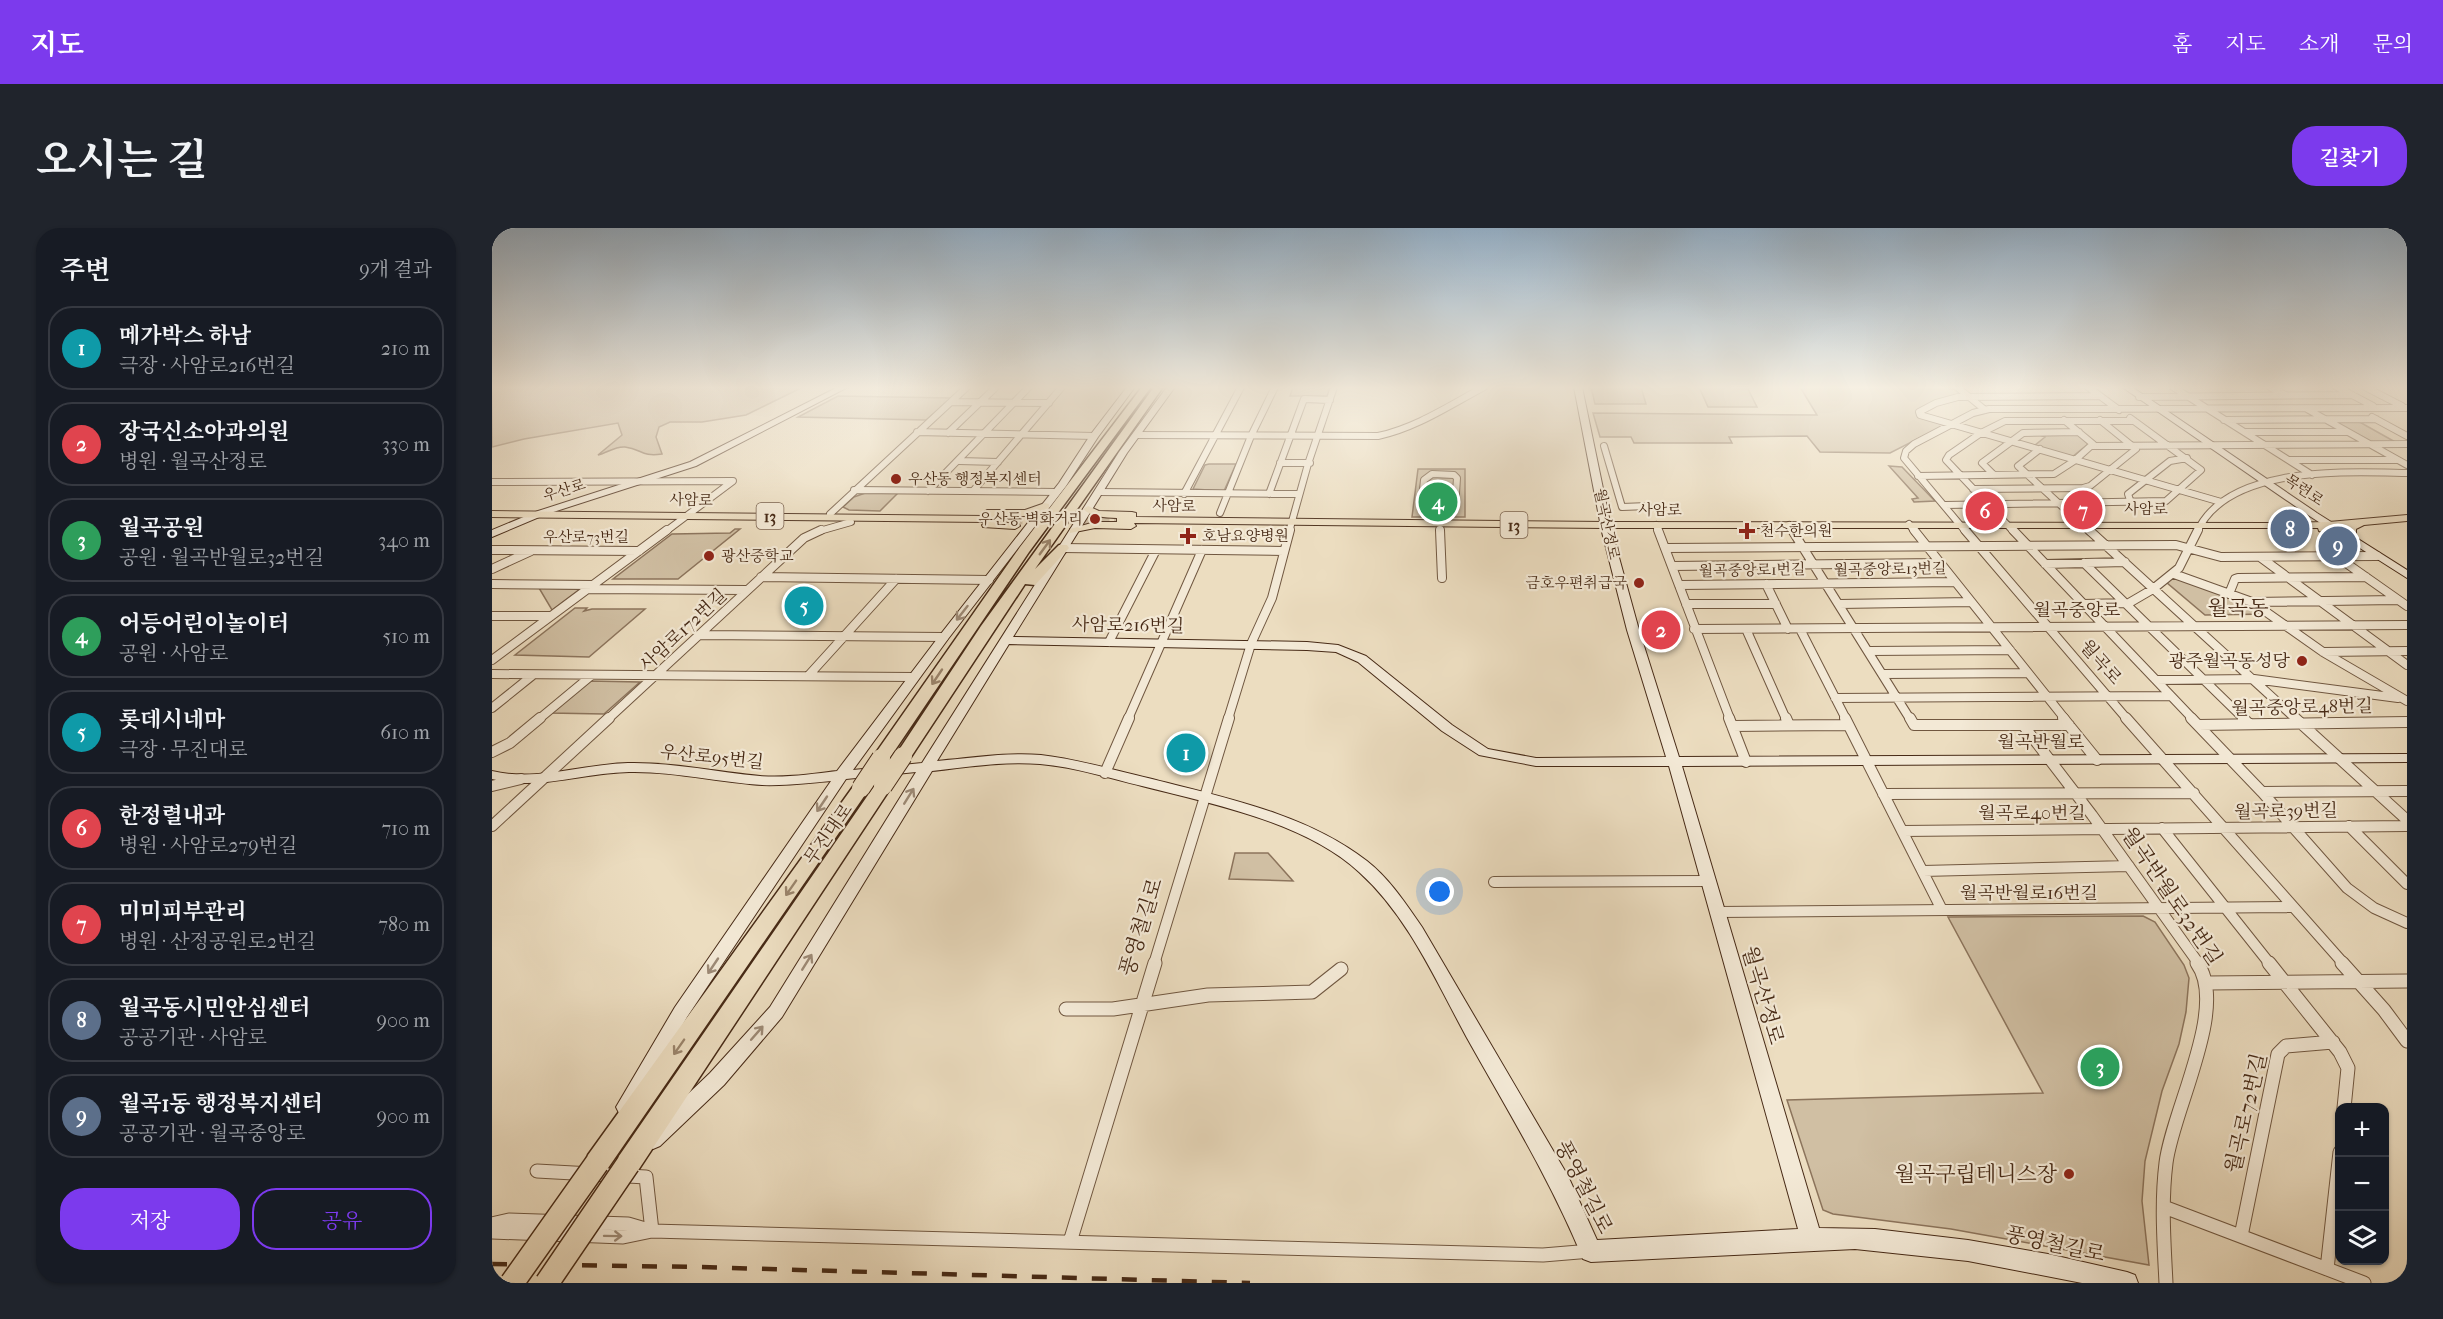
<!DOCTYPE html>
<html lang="ko">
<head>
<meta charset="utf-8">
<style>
	body { margin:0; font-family:"IM FELL French Canon","Noto Serif KR",serif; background:#20242c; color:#f1f3f6 }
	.controls { position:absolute; right:18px; bottom:18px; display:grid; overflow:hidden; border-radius:12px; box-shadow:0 2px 4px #0004 }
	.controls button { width:54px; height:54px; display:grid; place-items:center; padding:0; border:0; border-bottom:2px solid #363941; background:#171b24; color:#f1f3f6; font:30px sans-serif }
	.you { position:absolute; left:948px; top:664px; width:21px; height:21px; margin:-15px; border:4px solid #fff; border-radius:50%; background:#1a73e8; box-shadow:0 0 0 9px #1a73e833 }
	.badge { display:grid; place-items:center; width:39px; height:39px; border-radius:50%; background:#7c3aed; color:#fff; font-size:20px; font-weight:700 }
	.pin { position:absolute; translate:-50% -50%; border:3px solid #fff; box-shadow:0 2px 6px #0006 }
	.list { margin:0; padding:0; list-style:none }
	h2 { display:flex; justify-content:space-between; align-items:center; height:78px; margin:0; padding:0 24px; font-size:26px }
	h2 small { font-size:20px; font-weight:400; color:#9ea1a6 }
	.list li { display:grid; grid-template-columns:39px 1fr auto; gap:18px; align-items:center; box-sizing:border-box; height:84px; margin:0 12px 12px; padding:0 12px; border:2px solid #363941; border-radius:24px }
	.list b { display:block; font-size:22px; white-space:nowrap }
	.list p { margin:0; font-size:20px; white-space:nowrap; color:#9ea1a6 }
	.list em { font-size:20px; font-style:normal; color:#9ea1a6 }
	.actions { display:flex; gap:12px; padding:18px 24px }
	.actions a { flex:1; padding:14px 0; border:2px solid #7c3aed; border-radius:24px; text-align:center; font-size:21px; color:#7c3aed }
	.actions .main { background:#7c3aed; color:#fff }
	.icon { flex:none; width:33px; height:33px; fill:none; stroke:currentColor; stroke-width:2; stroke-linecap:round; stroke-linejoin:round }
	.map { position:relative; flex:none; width:1915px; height:1055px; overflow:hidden; border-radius:24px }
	header { display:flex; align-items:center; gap:36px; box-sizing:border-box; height:84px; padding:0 30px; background:#7c3aed; color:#fff }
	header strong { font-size:28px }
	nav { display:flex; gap:33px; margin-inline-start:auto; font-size:21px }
	.intro { display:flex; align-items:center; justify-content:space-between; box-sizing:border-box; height:144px; padding:0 36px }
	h1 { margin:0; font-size:42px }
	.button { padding:15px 27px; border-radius:24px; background:#7c3aed; color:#fff; font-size:21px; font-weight:700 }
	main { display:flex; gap:36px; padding:0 36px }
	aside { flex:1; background:#171b24; border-radius:24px; box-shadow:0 2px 4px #0004 }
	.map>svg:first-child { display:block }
	.green { fill:#d0bfa3; stroke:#8c745c; stroke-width:1.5 }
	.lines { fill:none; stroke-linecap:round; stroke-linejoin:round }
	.primary-tunnel { stroke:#cbb99e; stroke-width:10; stroke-dasharray:10 4.5; stroke-linecap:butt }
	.street-far3-casing { stroke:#705740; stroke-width:8 }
	.street-far2-casing { stroke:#705740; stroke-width:10 }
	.street-far1-casing { stroke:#705740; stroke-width:12 }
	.street-casing { stroke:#705740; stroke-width:15 }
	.secondary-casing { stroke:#472a16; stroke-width:2 }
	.primary-casing { stroke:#472a16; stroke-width:2 }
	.highway-casing { stroke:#472a16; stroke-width:3 }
	.street-far3 { stroke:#f3e9d6; stroke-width:6 }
	.street-far2 { stroke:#f3e9d6; stroke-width:8 }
	.street-far1 { stroke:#f3e9d6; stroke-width:10 }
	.street { stroke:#f3e9d6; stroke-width:13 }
	.secondary { fill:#f3e9d6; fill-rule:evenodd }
	.primary { fill:#ecddc0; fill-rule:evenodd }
	.highway { fill:#ecddc0; fill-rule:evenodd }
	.rail { stroke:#472a16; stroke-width:4.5; stroke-dasharray:15 15; stroke-linecap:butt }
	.highway-bridge-far1-casing { stroke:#472a16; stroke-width:20; stroke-linecap:butt }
	.highway-bridge-casing { stroke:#472a16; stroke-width:26; stroke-linecap:butt }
	.highway-bridge-far1 { stroke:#ecddc0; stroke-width:18 }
	.highway-bridge { stroke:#ecddc0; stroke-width:23 }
	.oneway { stroke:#9a846b }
	.oneway2 { stroke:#9d8a76 }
	.poi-dot { fill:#8f2418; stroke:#f3e9d6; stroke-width:2 }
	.labels { text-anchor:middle; stroke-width:4.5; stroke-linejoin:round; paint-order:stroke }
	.far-poi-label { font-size:15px; fill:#472a16; stroke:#f3e9d6; text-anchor:start }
	.far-street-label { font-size:15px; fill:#472a16; stroke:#f3e9d6 }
	.shield { fill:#f3e9d6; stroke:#7b6350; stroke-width:1.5 }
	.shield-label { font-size:16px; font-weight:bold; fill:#472a16 }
	.street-label { font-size:18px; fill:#472a16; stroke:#f3e9d6 }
	.poi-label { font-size:18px; fill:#472a16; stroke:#f3e9d6; text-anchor:end }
	.quarter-label { font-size:21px; fill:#472a16; stroke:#f3e9d6 }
	.near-street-label { font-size:21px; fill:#472a16; stroke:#f3e9d6 }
	.near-poi-label { font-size:21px; fill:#472a16; stroke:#f3e9d6; text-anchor:end }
</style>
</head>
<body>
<header>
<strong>지도</strong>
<nav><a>홈</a><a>지도</a><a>소개</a><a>문의</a></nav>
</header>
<div class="intro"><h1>오시는 길</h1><a class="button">길찾기</a></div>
<main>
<aside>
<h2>주변<small>9개 결과</small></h2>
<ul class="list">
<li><span class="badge" style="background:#0f9aa8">1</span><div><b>메가박스 하남</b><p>극장 · 사암로216번길</p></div><em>210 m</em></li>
<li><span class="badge" style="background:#e0444e">2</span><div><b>장국신소아과의원</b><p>병원 · 월곡산정로</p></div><em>330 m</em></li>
<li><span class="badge" style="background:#2e9e5b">3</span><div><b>월곡공원</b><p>공원 · 월곡반월로32번길</p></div><em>340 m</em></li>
<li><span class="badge" style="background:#2e9e5b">4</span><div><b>어등어린이놀이터</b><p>공원 · 사암로</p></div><em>510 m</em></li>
<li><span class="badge" style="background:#0f9aa8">5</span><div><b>롯데시네마</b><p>극장 · 무진대로</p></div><em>610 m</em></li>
<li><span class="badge" style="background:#e0444e">6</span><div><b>한정렬내과</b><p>병원 · 사암로279번길</p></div><em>710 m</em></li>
<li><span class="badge" style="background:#e0444e">7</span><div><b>미미피부관리</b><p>병원 · 산정공원로2번길</p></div><em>780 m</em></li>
<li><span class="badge" style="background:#5c6f8a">8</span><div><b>월곡동시민안심센터</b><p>공공기관 · 사암로</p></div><em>900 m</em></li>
<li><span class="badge" style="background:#5c6f8a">9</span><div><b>월곡1동 행정복지센터</b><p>공공기관 · 월곡중앙로</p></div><em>900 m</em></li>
</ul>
<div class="actions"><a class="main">저장</a><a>공유</a></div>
</aside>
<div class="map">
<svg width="1915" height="1055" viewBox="0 0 1915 1055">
	<rect width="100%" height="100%" fill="#ecddc0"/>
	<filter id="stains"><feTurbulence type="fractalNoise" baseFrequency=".00333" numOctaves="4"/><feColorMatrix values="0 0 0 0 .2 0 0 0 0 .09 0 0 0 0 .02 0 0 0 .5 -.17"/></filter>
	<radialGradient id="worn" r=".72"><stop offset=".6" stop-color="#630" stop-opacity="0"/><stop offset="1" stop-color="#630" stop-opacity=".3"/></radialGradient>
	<path class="green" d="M0,159H311L254,187L210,194H178L167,199L164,209L170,226C149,229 150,221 133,219C123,218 115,225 106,227L130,207L126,195L32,211L0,219Z
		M801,159H838L835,168H798Z
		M1099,159H1149L1154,176H1103Z
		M1207,159H1255L1265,179H1216Z
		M1308,159L1468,161L1471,165L1445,174L1426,185L1457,195L1398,225L1328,224L1315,208L1237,209L1240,215H1142L1139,209H1108L1101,185L1325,187Z
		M346,168L460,170L434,192L306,189Z
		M1864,192L1905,215L1880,214L1843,194Z
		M1585,204L1596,216L1580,229L1542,218L1553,209L1542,205Z
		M717,236H744L732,263L701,261L713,237Z
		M1397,238L1410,239L1443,273L1422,274L1420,271L1426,270Z
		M926,241H973V289H920Z
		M376,264L406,265L388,283L357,282L351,279L362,269Z
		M243,301H248L186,351H121L180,306L238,305Z
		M1683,348L1749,371L1774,386L1713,387L1674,354Z
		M47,360L88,361L60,382Z
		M83,380H95L92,383L100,381H153L97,429L23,427Z
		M96,453L148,454L112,486L58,485Z
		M743,625H776L801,653L737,651Z
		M1651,688L1663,694L1692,737L1697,750L1694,784L1687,816L1670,863L1653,933L1650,973L1657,1037L1459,1001L1341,986L1331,982L1295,872L1551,865L1456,689Z"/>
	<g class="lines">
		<path class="primary-tunnel" d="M506,291L629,292"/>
		<g class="street-far3-casing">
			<path id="street-far3" d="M1465,159L1493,182
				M1596,159L1627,182
				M1681,159L1820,247
				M1778,159L1793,167
				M1845,159L1881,178
				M1873,159L1910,178
				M1607,168L1466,169L1444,175L1427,184L1428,187L1729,274
				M1647,169L1860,167
				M459,174L557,175
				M1815,181L1915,237
				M1880,189L1915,208
				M1732,192L1884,191
				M425,204L602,208
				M1754,204H1854
				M456,205L504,159
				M644,207L886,208C924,200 958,177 992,159
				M1112,218L1130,279L1156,278
				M1600,218L1915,216
				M1548,221L1526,238L1598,304
				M1798,232H1904
				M467,233L506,234
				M788,235H818
				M940,246L962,247L965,250L963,280L946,283L929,280L932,252Z
				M1502,247L1490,235L1531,205L1587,204
				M1426,248L1562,246L1582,233L1601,216L1572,192
				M0,254L241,253L173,304
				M1481,261L1591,260L1598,258L1644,221L1608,192
				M362,262L564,264
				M436,263L537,159
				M481,263L570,159
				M608,264L807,266
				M692,266L749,159
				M777,266L812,171L838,172
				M1639,275L1636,266L1678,233L1695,230
				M1453,277L1674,273L1709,242L1638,190
				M728,285L759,208L783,159
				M338,286L475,159
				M1417,296L1423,304
				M1164,297L1167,304
				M1297,297L1301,304
				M324,304L359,294
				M797,304L816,236L842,159
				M1474,304L1412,230L1414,223L1422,216L1481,185L1497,181L1915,180
				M1522,304L1454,232L1457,227L1489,205L1513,193H1642
				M1705,304C1735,237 1853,244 1915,245"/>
		</g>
		<g class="street-far2-casing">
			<path id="street-far2" d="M948,302L950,350
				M1166,302L1238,491
				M1300,302L1418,491
				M1422,302L1573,491
				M1473,302L1635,491
				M1521,302L1701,491
				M1597,302L1804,491
				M571,320L792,323
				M1174,320L1684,317L1729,329L1885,328
				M0,322L147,323
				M1844,328L1915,378
				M1768,329L1915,437
				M1592,335L1752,491
				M1553,336L1633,334
				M1180,338L1448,335
				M0,341L39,323
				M1682,346L1760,374L1831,424L1915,473
				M269,349L497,352
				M0,356L102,357
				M1274,356L1296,401
				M1187,357L1463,354
				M96,361L255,362
				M1737,366L1743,351L1746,350L1874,349
				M1760,374L1906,372
				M1194,376H1284
				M1347,376L1479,374
				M1591,376L1637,375L1661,361L1687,340L1706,302
				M0,388H59
				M1202,401L1915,397
				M1254,401L1294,491
				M1308,401L1354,491
				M208,407L452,409
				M617,414L664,322
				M1377,423L1518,422
				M1831,424L1915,423
				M0,432L175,302
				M0,446L422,449
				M1391,446L1536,445
				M317,447L404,351
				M1664,452L1762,451L1906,470
				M1343,470L1678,468
				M0,480L41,447
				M47,491L100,447
				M116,491L312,310L329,302
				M636,491L710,322
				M736,491L759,416L780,370L798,302"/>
		</g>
		<g class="street-far1-casing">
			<path id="street-far1" d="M1237,490L1254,534
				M1294,490L1297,497
				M1353,490L1450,682
				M1418,490L1422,497H1577
				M1571,490L1605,532
				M1634,490L1852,736
				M1699,490L1770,564L1855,660L1882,680L1915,695
				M1751,490L1757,496
				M1803,490L1915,592
				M1531,497L1600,587L1707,736
				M1706,497L1915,494
				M1240,498L1356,497
				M0,524L18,515L48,490
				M613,545L637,490
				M0,558L29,551
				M1770,564L1915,563
				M1391,566L1702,565
				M0,598L117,490
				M1857,598L1915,656
				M1670,600L1778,736
				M1410,603L1915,598
				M1431,643L1637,638
				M1002,654L1216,653
				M1226,684L1801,679
				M662,736L737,490"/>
		</g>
		<g class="street-casing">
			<path id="street" d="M1777,735L1848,824L1856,840L1852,880
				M1850,735L1892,782L1915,813
				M1715,755L1915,753
				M574,781H621L716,767L820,764L849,741
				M45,943L154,949L160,1003L1051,1027L1099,1023
				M1672,979L1872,1055
				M0,996L17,992L136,996L160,1003L131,1009L0,1004
				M1749,1008L1786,826L1794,818L1841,814
				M578,1014L663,735
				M1835,1041L1848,924
				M1674,1055C1672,1015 1669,975 1674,935C1680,883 1737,779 1705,735"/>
		</g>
		<g class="secondary-casing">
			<path id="secondary" d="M346,159H356L204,238L52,287L0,309V302L46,283L198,234Z
				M635,159H643L606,209L574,258L456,411L361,542L430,535L627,224L675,159H683L635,225L521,409L815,414L846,417L874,428L960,497L996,521L1044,530L1174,529L1135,402L1110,304L1082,159H1090L1120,304L1147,402L1187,529L1915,526V534L1190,538L1327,1000L1383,1001L1476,1012L1556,1026L1635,1044L1643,1047L1646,1055H1590L1476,1033L1363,1021L1099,1034L1091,1031C1059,953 1016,883 975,810C944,753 916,688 867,644C813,594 720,576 650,558C616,550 583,539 548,536C512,533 475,539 440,543L290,789L232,857L168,918L161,921L154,918L151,912L154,906L218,845L278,779L424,544L354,551L195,789L141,885L134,888L127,885L124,879L183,779L339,553C316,555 293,558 270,557C225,554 181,543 137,544C90,545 46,563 0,551V543C46,554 90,536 136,535C180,534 224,544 268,548C294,550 319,546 345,543L448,407L567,255L599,206ZM517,416L815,422L844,424L866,434L950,503L987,527L1044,538H1177L1306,1001L1105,1012L1076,948L930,699C914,676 898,651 875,633C813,585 730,569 656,550C621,542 585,531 549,527C515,524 480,530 445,533Z
				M1630,159H1640L1825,285L1915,342V350L1819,289Z"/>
		</g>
		<g class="primary-casing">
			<path id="primary" d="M553,275L557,276V280L534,288H508L511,291L506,294L527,296L528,298L523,301L491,299L490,297L494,294L0,289V283L493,288L490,285L495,282H533Z
				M596,278L607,283L640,284L644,285V289L1114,294L1786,295L1837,294L1915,287V293L1872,297L1864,301V311L1858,314L1827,303L1826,300H1114L642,295L644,298L639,301L603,300L578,305V301L603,294H625V290C612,289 601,290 591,281ZM1854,299L1853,305L1839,300Z"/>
		</g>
		<g class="highway-casing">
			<path id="highway" d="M650,159H659L537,324L395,534H383L381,530L383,526L528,319Z
				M662,159H671L543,341L567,317H575L577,320L543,357L533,356L417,532H405L403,528L489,398Z
				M391,552L397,554L400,558L145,944L136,947L127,944L124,936L127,928L385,554Z
				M369,554L375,556L378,560L375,564L114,943L105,946L96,943L93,935L96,927L363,556Z"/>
		</g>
		<use href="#street-far3" class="street-far3"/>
		<use href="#street-far2" class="street-far2"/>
		<use href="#street-far1" class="street-far1"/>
		<use href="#street" class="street"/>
		<use href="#secondary" class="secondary"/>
		<use href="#primary" class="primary"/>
		<use href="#highway" class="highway"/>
		<path class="rail" d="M0,1036L207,1039L758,1055"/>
		<g class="highway-bridge-far1-casing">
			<path id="highway-bridge-far1" d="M391,558L411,528
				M369,560L389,530"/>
		</g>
		<g class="highway-bridge-casing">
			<path id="highway-bridge" d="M20,1055L105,935
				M55,1055L136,936"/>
		</g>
		<use href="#highway-bridge-far1" class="highway-bridge-far1"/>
		<use href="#highway-bridge" class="highway-bridge"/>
	</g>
	<defs><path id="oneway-shaft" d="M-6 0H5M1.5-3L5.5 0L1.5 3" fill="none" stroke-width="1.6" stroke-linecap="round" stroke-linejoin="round" transform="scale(1.5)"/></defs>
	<g class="oneway">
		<use href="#oneway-shaft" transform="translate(553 319) rotate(-54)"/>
		<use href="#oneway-shaft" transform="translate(445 449) rotate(124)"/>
		<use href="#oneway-shaft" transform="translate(299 660) rotate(125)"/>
		<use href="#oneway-shaft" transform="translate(187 819) rotate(125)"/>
	</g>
	<g class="oneway2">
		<use href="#oneway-shaft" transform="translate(470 385) rotate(128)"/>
		<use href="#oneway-shaft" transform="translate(417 568) rotate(-58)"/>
		<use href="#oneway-shaft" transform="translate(330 576) rotate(124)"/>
		<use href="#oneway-shaft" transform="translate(315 734) rotate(-58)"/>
		<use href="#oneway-shaft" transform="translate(221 738) rotate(124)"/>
		<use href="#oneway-shaft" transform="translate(265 805) rotate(-49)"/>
		<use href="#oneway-shaft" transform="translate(121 1008) rotate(1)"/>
	</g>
	<linearGradient id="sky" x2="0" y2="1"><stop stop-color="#93acc1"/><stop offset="0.52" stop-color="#f6f0e3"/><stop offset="1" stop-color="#f6f0e3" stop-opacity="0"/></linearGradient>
	<rect width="1915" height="307" fill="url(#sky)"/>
	<g class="poi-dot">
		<circle cx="404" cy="251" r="6"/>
		<circle cx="603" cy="291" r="6"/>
		<path d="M1252 294h6v6h6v6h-6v6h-6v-6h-6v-6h6z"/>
		<path d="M693 299h6v6h6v6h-6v6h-6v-6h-6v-6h6z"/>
		<circle cx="217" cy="328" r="6"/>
		<circle cx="1147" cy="355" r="6"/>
		<circle cx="1810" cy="433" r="6"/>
		<circle cx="1577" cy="946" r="6"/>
	</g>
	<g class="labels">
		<g class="far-poi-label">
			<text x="416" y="256">우산동 행정복지센터</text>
			<text x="591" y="296" text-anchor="end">우산동 벽화거리</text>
			<text x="1268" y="308">천수한의원</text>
			<text x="710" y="313">호남요양병원</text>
			<text x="229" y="333">광산중학교</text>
			<text x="1135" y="360" text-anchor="end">금호우편취급국</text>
		</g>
		<g class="far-street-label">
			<text transform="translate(72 262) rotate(-17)" y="5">우산로</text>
			<text transform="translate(1812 262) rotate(34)" y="5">목련로</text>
			<text transform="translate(199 272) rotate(1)" y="5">사암로</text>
			<text transform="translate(682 278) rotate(1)" y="5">사암로</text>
			<text x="1654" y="286">사암로</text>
			<text x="1168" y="287">사암로</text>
			<text transform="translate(1115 296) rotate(78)" y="5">월곡산정로</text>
			<text x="94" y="314">우산로73번길</text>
			<text transform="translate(1398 341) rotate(-1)" y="5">월곡중앙로13번길</text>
			<text transform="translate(1260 342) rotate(-1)" y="5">월곡중앙로1번길</text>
		</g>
		<g class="shield">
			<rect x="264.5" y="275" width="27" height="26" rx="4.5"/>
			<rect x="1008.5" y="284" width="27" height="26" rx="4.5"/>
		</g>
		<g class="shield-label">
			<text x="278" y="294">13</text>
			<text x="1022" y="303">13</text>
		</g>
		<g class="street-label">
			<text x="1585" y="388">월곡중앙로</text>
			<text transform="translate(636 397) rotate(1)" y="6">사암로216번길</text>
			<text transform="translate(191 402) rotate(-43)" y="6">사암로172번길</text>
			<text transform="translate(1609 434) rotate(49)" y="6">월곡로</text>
			<text transform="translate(1810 479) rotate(-1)" y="6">월곡중앙로48번길</text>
			<text x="1549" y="520">월곡반월로</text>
			<text transform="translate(220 529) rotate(6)" y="6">우산로95번길</text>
			<text transform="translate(1794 583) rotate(-1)" y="6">월곡로39번길</text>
			<text x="1540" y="591">월곡로40번길</text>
			<text transform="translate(336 606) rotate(-55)" y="6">무진대로</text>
			<text x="1537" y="671">월곡반월로16번길</text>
		</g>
		<g class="poi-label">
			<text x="1798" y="439">광주월곡동성당</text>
		</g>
		<g class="quarter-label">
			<text x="1746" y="387">월곡동</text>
		</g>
		<g class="near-street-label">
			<text transform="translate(1680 668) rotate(56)" y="7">월곡반월로32번길</text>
			<text transform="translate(649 699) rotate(-73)" y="7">풍영철길로</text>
			<text transform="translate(1271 767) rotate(74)" y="7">월곡산정로</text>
			<text transform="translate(1754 885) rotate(-77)" y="7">월곡로72번길</text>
			<text transform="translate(1092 959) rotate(63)" y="7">풍영철길로</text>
			<text transform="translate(1563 1016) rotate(12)" y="7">풍영철길로</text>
		</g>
		<g class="near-poi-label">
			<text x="1565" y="953">월곡구립테니스장</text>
		</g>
	</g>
	<rect width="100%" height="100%" filter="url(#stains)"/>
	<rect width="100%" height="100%" fill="url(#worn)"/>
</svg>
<div class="controls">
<button>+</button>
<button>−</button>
<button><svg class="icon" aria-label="layers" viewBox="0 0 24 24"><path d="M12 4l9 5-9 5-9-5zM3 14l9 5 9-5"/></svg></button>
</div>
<div class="you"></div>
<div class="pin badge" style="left:694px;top:525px;background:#0f9aa8">1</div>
<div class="pin badge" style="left:1169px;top:402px;background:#e0444e">2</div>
<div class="pin badge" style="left:1608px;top:839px;background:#2e9e5b">3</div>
<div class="pin badge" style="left:946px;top:274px;background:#2e9e5b">4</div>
<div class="pin badge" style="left:312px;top:378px;background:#0f9aa8">5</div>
<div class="pin badge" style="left:1493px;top:283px;background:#e0444e">6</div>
<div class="pin badge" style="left:1591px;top:282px;background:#e0444e">7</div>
<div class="pin badge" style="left:1798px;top:301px;background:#5c6f8a">8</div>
<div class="pin badge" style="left:1846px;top:318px;background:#5c6f8a">9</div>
</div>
</main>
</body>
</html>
